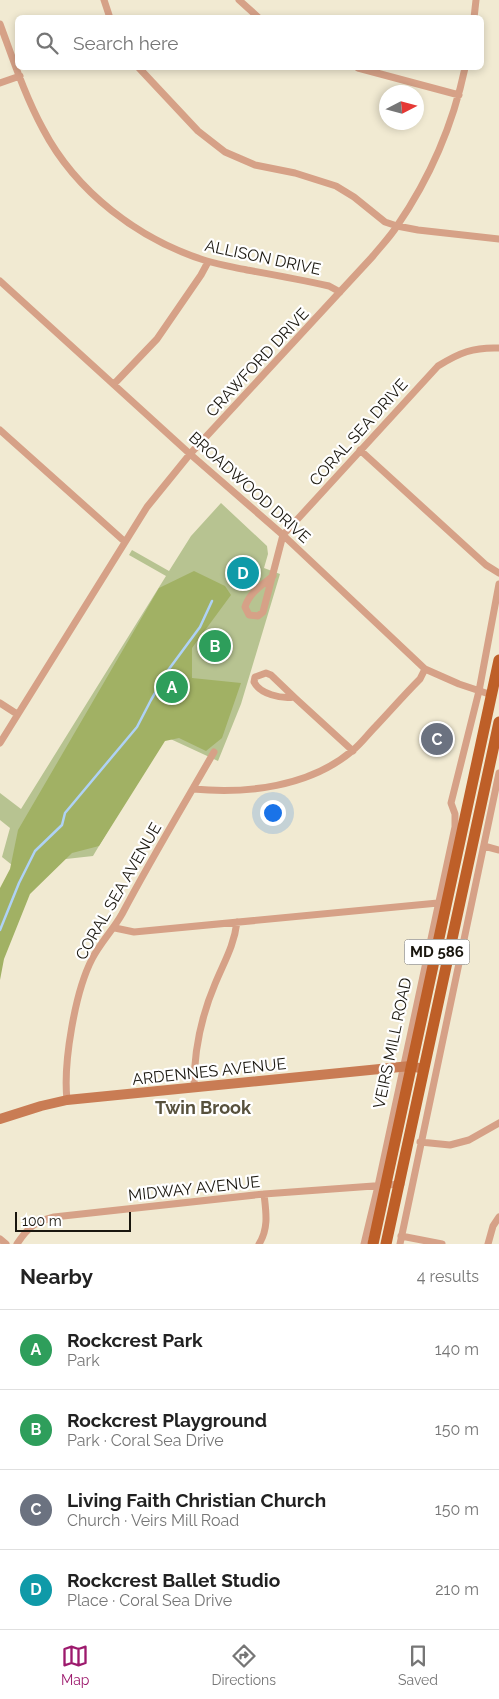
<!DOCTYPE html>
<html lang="en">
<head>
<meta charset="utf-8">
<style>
	body { margin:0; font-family:Raleway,sans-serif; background:#f2f2f2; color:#222 }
	.compass { position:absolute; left:379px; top:85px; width:45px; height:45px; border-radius:50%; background:#fff; box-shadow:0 2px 8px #0003; rotate:84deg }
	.scale { position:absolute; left:15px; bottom:12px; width:116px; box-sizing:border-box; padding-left:5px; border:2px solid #19160e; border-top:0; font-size:14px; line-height:18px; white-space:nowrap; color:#19160e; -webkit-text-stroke:4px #fff; paint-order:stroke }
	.you { position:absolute; left:272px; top:812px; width:18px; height:18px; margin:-12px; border:4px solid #fff; border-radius:50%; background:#1a73e8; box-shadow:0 0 0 8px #1a73e833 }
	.badge { display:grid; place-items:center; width:32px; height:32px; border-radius:50%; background:#9d1a6d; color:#fff; font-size:16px; font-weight:700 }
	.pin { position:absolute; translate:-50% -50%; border:2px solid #fff; box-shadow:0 1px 5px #0006 }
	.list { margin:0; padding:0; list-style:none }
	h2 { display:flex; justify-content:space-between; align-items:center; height:65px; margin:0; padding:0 20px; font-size:21px }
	h2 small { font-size:16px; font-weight:400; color:#767676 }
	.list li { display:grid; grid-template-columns:32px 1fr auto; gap:15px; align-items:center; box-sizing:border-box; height:80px; padding:0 20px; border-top:1px solid #e0e0e0 }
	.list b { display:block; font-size:19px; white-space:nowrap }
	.list p { margin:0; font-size:16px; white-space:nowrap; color:#767676 }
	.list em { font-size:16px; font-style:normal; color:#767676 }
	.icon { flex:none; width:28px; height:28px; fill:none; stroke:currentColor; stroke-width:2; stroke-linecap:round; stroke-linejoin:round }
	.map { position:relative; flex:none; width:499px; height:1244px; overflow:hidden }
	.search { position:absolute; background:#fff; box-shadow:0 2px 8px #0003; left:15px; right:15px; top:15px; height:55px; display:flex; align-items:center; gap:12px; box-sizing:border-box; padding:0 18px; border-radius:8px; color:#767676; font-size:19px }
	.sheet { height:385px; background:#fff }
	nav { display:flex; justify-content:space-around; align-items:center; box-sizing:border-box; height:70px; border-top:1px solid #e0e0e0; background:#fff; font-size:14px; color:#767676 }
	nav a { display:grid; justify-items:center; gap:2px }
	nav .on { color:#9d1a6d }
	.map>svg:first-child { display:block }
	.green { fill:#b7c391 }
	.forest { fill:#a1b164 }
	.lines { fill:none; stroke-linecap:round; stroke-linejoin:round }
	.stream { stroke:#afd2f5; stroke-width:2.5 }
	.street { stroke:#d6a187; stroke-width:7 }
	.secondary { stroke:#c97c54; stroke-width:10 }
	.primary { stroke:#be5f28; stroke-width:11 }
	.labels { text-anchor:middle; stroke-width:4.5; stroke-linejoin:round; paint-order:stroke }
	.shield { fill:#fff; stroke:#5e5c56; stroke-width:1 }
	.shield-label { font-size:15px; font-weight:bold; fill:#19160e }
	.street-label { font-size:16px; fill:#19160e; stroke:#fff }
	.neighbourhood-label { font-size:18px; font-weight:bold; fill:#57513d; stroke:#fff }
</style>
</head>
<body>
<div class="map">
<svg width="499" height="1244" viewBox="0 0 499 1244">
	<rect width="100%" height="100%" fill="#f1ead2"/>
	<path class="green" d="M221,503L267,546L268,554L264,568L280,574L241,704L218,761L164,736L93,856L12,865L2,857L10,828L0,820V793L21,809L166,576L129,555L132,550L169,571L191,536Z"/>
	<path class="forest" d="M194,571L225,586L231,595L192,648V678L241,683L222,738L206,751L179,738L165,741L99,846L72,853L30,894L4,959L0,980V888L10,869L18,830L159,588Z"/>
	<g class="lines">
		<path class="stream" d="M0,930L19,883L35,851L62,825L65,813L137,727L151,700L169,669L200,627L212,601"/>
		<path class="street" d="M104,0L110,18
			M239,0L259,18
			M474,18L476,0
			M0,24C13,59 25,96 43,129C76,192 139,240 207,261C220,265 234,267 247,270C275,275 302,280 329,286L340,292
			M139,68L198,131L225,152L255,165L295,173L336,186L354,197L385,222L397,226L418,230L499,239
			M358,68L459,95
			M0,83L20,76
			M0,281L190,454L283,535L425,669L459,684L492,695
			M114,384L157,339L201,275L208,262
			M0,430L124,541
			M360,450L486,565L499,573
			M273,576C262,585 249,593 245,607L249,615L258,616L263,612L283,535L438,366C459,353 473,347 499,348
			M266,673L271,675L294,697C281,699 260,694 254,682L255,677Z
			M294,697L353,751
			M0,703L17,714
			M0,743L147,507L190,454L373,256C381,246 390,237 397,226C430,178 453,124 465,68
			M193,789C247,794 309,787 352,751C361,744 368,734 376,726C391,710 405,694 420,679L425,669
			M484,846L499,850
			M115,928L134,932L438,903
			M194,1087C194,1052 201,1017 215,984C224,962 234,946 237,922
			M67,1100C63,1063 75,992 92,959C100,943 113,930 122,914C151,859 183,806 214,752
			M420,1142L450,1145L469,1140L499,1123
			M401,1236L442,1244
			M0,1239L6,1244
			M17,1244C28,1227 35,1222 54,1217L264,1194L401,1184
			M259,1244C269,1228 266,1212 264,1194
			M364,1244L378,1186L455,827V814L451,803L479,691L499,584
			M400,1244L499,773
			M488,1244L493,1226L499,1217"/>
		<path class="secondary" d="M0,1119L41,1106L67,1100L400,1067L411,1066L423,1069"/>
		<path class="primary" d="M373,1244L499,660
			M386,1244L499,722"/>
	</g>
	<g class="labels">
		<rect class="shield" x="404.5" y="939.5" width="65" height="25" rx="4"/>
		<g class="shield-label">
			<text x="437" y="957">MD 586</text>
		</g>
		<g class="street-label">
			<text transform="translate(263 257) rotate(12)" y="6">ALLISON DRIVE</text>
			<text transform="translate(257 362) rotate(-47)" y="6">CRAWFORD DRIVE</text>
			<text transform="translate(358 432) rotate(-48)" y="6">CORAL SEA DRIVE</text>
			<text transform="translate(250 487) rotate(42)" y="6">BROADWOOD DRIVE</text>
			<text transform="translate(118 891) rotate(-60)" y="6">CORAL SEA AVENUE</text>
			<text transform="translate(392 1043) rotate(-78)" y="6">VEIRS MILL ROAD</text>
			<text transform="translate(209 1071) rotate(-6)" y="6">ARDENNES AVENUE</text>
			<text transform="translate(194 1188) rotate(-6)" y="6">MIDWAY AVENUE</text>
		</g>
		<g class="neighbourhood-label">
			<text x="203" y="1114">Twin Brook</text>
		</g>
	</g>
</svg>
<svg class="compass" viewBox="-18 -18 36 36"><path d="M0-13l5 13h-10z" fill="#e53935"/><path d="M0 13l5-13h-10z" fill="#767676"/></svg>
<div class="scale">100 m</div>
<div class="you"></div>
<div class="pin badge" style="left:172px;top:687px;background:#2e9e5b">A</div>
<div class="pin badge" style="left:215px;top:646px;background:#2e9e5b">B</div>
<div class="pin badge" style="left:437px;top:739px;background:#6b7280">C</div>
<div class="pin badge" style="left:243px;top:573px;background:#0f9aa8">D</div>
<div class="search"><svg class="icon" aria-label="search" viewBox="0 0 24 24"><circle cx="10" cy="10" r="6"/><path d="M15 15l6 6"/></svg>Search here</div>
</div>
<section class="sheet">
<h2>Nearby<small>4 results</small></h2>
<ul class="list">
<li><span class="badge" style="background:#2e9e5b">A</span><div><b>Rockcrest Park</b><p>Park</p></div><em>140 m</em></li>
<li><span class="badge" style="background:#2e9e5b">B</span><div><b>Rockcrest Playground</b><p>Park · Coral Sea Drive</p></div><em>150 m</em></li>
<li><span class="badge" style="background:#6b7280">C</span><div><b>Living Faith Christian Church</b><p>Church · Veirs Mill Road</p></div><em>150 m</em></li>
<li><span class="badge" style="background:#0f9aa8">D</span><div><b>Rockcrest Ballet Studio</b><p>Place · Coral Sea Drive</p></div><em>210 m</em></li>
</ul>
</section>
<nav>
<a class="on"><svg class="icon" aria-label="map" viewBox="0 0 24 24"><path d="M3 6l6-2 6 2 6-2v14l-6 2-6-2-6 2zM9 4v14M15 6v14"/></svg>Map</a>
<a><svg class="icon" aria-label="directions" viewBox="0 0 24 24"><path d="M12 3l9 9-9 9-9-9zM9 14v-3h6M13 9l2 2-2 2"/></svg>Directions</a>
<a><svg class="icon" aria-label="saved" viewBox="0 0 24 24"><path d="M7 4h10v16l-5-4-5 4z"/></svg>Saved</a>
</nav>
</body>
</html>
